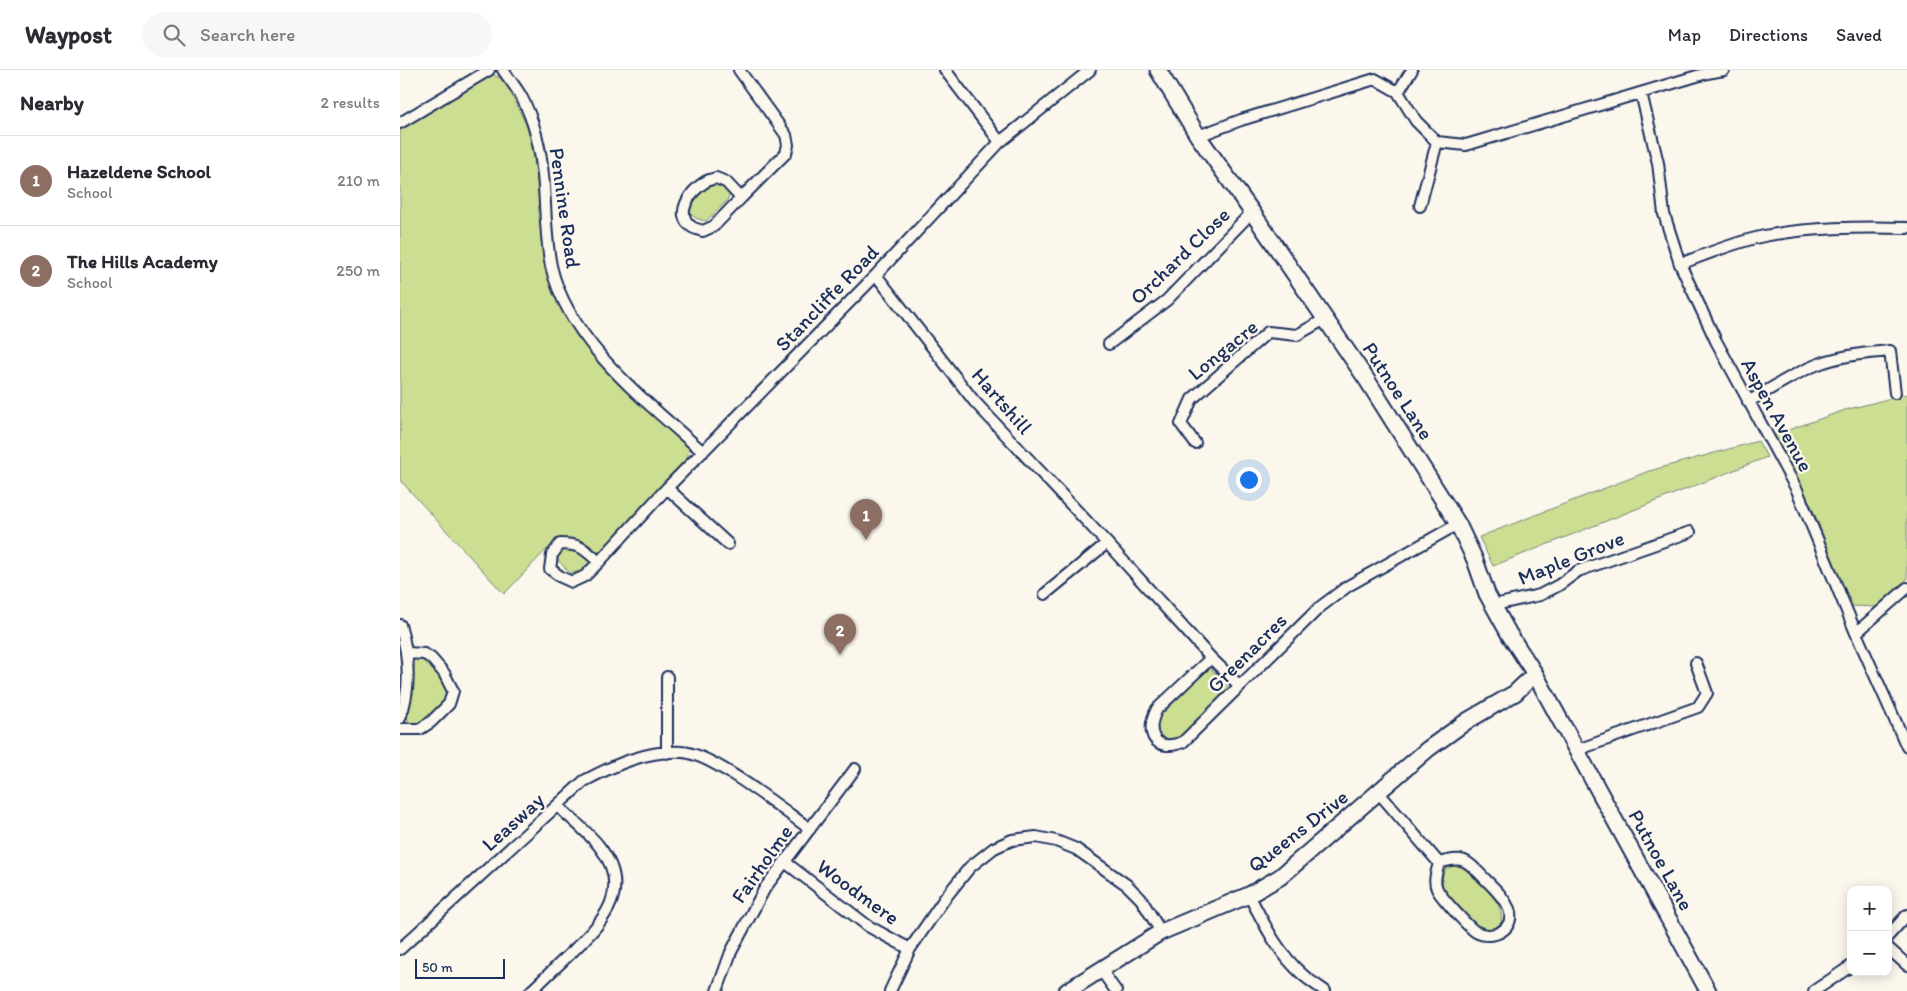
<!DOCTYPE html>
<html lang="en">
<head>
<meta charset="utf-8">
<style>
	body { margin:0; font-family:Itim,sans-serif; background:#f7f7f7; color:#2b2b33 }
	.controls { position:absolute; right:15px; bottom:15px; display:grid; overflow:hidden; border-radius:10px; box-shadow:0 2px 12px #0003 }
	.controls button { width:45px; height:45px; display:grid; place-items:center; padding:0; border:0; border-bottom:1px solid #e1e1e2; background:#fff; color:#2b2b33; font:25px sans-serif }
	.scale { position:absolute; left:15px; bottom:12px; width:90px; box-sizing:border-box; padding-left:5px; border:2px solid #1b2f5e; border-top:0; font-size:14px; line-height:18px; white-space:nowrap; color:#1b2f5e; -webkit-text-stroke:4px #fbf7ec; paint-order:stroke }
	.you { position:absolute; left:848px; top:409px; width:18px; height:18px; margin:-12px; border:4px solid #fff; border-radius:50%; background:#1a73e8; box-shadow:0 0 0 8px #1a73e833 }
	.badge { display:grid; place-items:center; width:32px; height:32px; border-radius:50%; background:#1b2f5e; color:#fff; font-size:16px; font-weight:700 }
	.pin { position:absolute; translate:-50% -41px; filter:drop-shadow(0 1px 2px #0008) }
	.pin::after { content:''; position:absolute; top:26px; width:18px; height:15px; background:inherit; clip-path:polygon(0 0,100% 0,50% 100%) }
	.list { margin:0; padding:0; list-style:none }
	h2 { display:flex; justify-content:space-between; align-items:center; height:65px; margin:0; padding:0 20px; font-size:21px }
	h2 small { font-size:16px; font-weight:400; color:#7c7c81 }
	.list li { display:grid; grid-template-columns:32px 1fr auto; gap:15px; align-items:center; box-sizing:border-box; height:90px; padding:0 20px; border-top:1px solid #e1e1e2 }
	.list b { display:block; font-size:19px; white-space:nowrap }
	.list p { margin:0; font-size:16px; white-space:nowrap; color:#7c7c81 }
	.list em { font-size:16px; font-style:normal; color:#7c7c81 }
	.icon { flex:none; width:28px; height:28px; fill:none; stroke:currentColor; stroke-width:2; stroke-linecap:round; stroke-linejoin:round }
	.map { position:relative; flex:none; width:1507px; height:921px; overflow:hidden }
	header { display:flex; align-items:center; gap:30px; box-sizing:border-box; height:70px; padding:0 25px; background:#fff; border-bottom:1px solid #e1e1e2 }
	header strong { font-size:24px }
	nav { display:flex; gap:28px; margin-inline-start:auto; font-size:18px }
	.search { width:350px; height:45px; background:#f7f7f7; display:flex; align-items:center; gap:12px; box-sizing:border-box; padding:0 18px; border-radius:28px; color:#7c7c81; font-size:19px }
	main { display:flex }
	aside { flex:1; background:#fff }
	.map>svg:first-child { display:block }
	.green { fill:#ccde92; stroke:#748678 }
	.lines { fill:none; stroke-linecap:round; stroke-linejoin:round }
	.street-casing { stroke:#1b2f5e; stroke-width:14 }
	.secondary-casing { stroke:#1b2f5e; stroke-width:19 }
	.street { stroke:#fbf7ec; stroke-width:10 }
	.secondary { stroke:#fbf7ec; stroke-width:15 }
	.labels { text-anchor:middle; stroke-width:4.5; stroke-linejoin:round; paint-order:stroke }
	.street-label { font-size:21px; fill:#1b2f5e; stroke:#fbf7ec }
</style>
</head>
<body>
<header>
<strong>Waypost</strong>
<div class="search"><svg class="icon" aria-label="search" viewBox="0 0 24 24"><circle cx="10" cy="10" r="6"/><path d="M15 15l6 6"/></svg>Search here</div>
<nav><a>Map</a><a>Directions</a><a>Saved</a></nav>
</header>
<main>
<aside>
<h2>Nearby<small>2 results</small></h2>
<ul class="list">
<li><span class="badge" style="background:#8d6e63">1</span><div><b>Hazeldene School</b><p>School</p></div><em>210 m</em></li>
<li><span class="badge" style="background:#8d6e63">2</span><div><b>The Hills Academy</b><p>School</p></div><em>250 m</em></li>
</ul>
</aside>
<div class="map">
<svg width="1507" height="921" viewBox="0 0 1507 921">
	<rect width="100%" height="100%" fill="#fbf7ec"/>
	<filter id="ink" filterUnits="userSpaceOnUse"><feTurbulence type="fractalNoise" baseFrequency=".02" numOctaves="2"/><feDisplacementMap in="SourceGraphic" scale="10" xChannelSelector="R" yChannelSelector="G"/><feConvolveMatrix kernelMatrix="1 2 1 2 8 2 1 2 1" color-interpolation-filters="sRGB"/></filter>
	<g filter="url(#ink)">
		<path class="green" d="M87,3L104,9L130,63L138,117L143,187L158,231L176,265L199,293L289,376L287,392L183,501L170,503L147,479L104,524L0,410V56Z
			M311,109L321,111L330,123L327,131L306,151C295,149 290,146 287,135Z
			M1507,324V509L1477,537L1451,536L1411,435L1374,365L1445,340Z
			M1358,371L1367,387L1093,496L1079,467L1249,401Z
			M19,589C28,591 31,596 37,603C58,628 42,637 23,654L10,655L7,646L13,623L14,594Z
			M810,598L830,619L782,667C772,672 767,671 758,665L756,656L759,647Z
			M1048,796H1062L1067,801C1081,815 1105,831 1101,853L1092,860L1077,855L1043,819L1041,806Z"/>
		<g class="lines">
			<g class="street-casing">
				<path id="street" d="M103,0C109,9 117,18 122,28C134,50 141,80 143,105C146,135 145,166 151,196C169,273 247,332 303,382
					M339,0L386,65L388,75L386,83L341,128
					M545,0L600,72
					M998,22L1012,0
					M1241,23L1258,93L1264,144L1280,194L1316,271L1397,420L1456,563L1507,677
					M0,53L89,0
					M798,66L841,50L975,9L998,22L1016,51L1037,72L1066,75L1307,3L1324,0
					M316,108L326,112L341,128L314,156L303,161C300,160 295,159 292,157C273,144 291,121 305,112C308,110 312,109 316,108Z
					M1020,136L1037,72
					M1280,194C1307,184 1335,172 1364,166C1411,157 1459,157 1507,158
					M476,205L574,331L707,473L811,588L840,616
					M709,274L767,230L852,142
					M1348,332C1372,318 1398,301 1424,292C1446,285 1467,283 1490,281L1495,323
					M795,373L781,354L792,329L868,262L897,265L925,249
					M267,418L328,474
					M199,492C184,479 181,474 160,474L152,485L150,499L161,507L172,512L185,506L199,492L267,418L476,205L600,72L690,0
					M645,524L707,473
					M1094,535L1140,525L1159,515L1178,501L1290,462
					M0,555C9,586 12,617 0,648
					M1456,563L1507,518
					M811,588L757,639C744,663 755,683 783,672L920,537L948,516L1058,454
					M0,659H20L31,652L49,634L53,621L44,603L31,588L24,584L8,583
					M1177,680L1298,637L1307,623L1296,593
					M267,683V607
					M979,723L1039,793C1065,785 1067,791 1085,809C1094,818 1104,827 1109,839C1116,859 1093,871 1076,862C1069,858 1040,826 1037,819C1033,810 1037,801 1039,793
					M385,792L468,856L510,879
					M849,825C864,854 878,883 903,905C910,911 918,916 925,921
					M1488,866L1507,845
					M1488,878L1507,895
					M0,879L184,711C214,695 247,680 282,682C312,683 383,740 410,759
					M701,900L716,921
					M131,921C145,908 159,894 173,881C205,850 233,819 199,776C188,762 171,749 158,736
					M317,921L331,882L365,818L455,699
					M490,921L510,879L545,828L570,797L594,778L612,770L636,767L656,771L676,779L727,815L741,829L761,862
					M1414,921L1451,896"/>
			</g>
			<g class="secondary-casing">
				<path id="secondary" d="M758,0L798,66L852,142L967,310L1058,454L1075,490L1087,524L1109,564L1135,604L1308,921
					M667,921L761,862L849,825L880,807L1028,679L1067,651L1115,623L1135,604"/>
			</g>
			<use href="#street" class="street"/>
			<use href="#secondary" class="secondary"/>
		</g>
	</g>
	<g class="labels">
		<g class="street-label">
			<text transform="translate(165 138) rotate(82)" y="7">Pennine Road</text>
			<text transform="translate(780 186) rotate(-44)" y="7">Orchard Close</text>
			<text transform="translate(427 228) rotate(-46)" y="7">Stancliffe Road</text>
			<text transform="translate(823 280) rotate(-39)" y="7">Longacre</text>
			<text transform="translate(998 321) rotate(57)" y="7">Putnoe Lane</text>
			<text transform="translate(602 331) rotate(49)" y="7">Hartshill</text>
			<text transform="translate(1377 345) rotate(61)" y="7">Aspen Avenue</text>
			<text transform="translate(1171 488) rotate(-22)" y="7">Maple Grove</text>
			<text transform="translate(847 583) rotate(-45)" y="7">Greenacres</text>
			<text transform="translate(113 752) rotate(-42)" y="7">Leasway</text>
			<text transform="translate(898 761) rotate(-38)" y="7">Queens Drive</text>
			<text transform="translate(1261 790) rotate(61)" y="7">Putnoe Lane</text>
			<text transform="translate(362 794) rotate(-55)" y="7">Fairholme</text>
			<text transform="translate(458 822) rotate(36)" y="7">Woodmere</text>
		</g>
	</g>
</svg>
<div class="controls">
<button>+</button>
<button>−</button>
</div>
<div class="scale">50 m</div>
<div class="you"></div>
<div class="pin badge" style="left:466px;top:470px;background:#8d6e63">1</div>
<div class="pin badge" style="left:440px;top:585px;background:#8d6e63">2</div>
</div>
</main>
</body>
</html>
